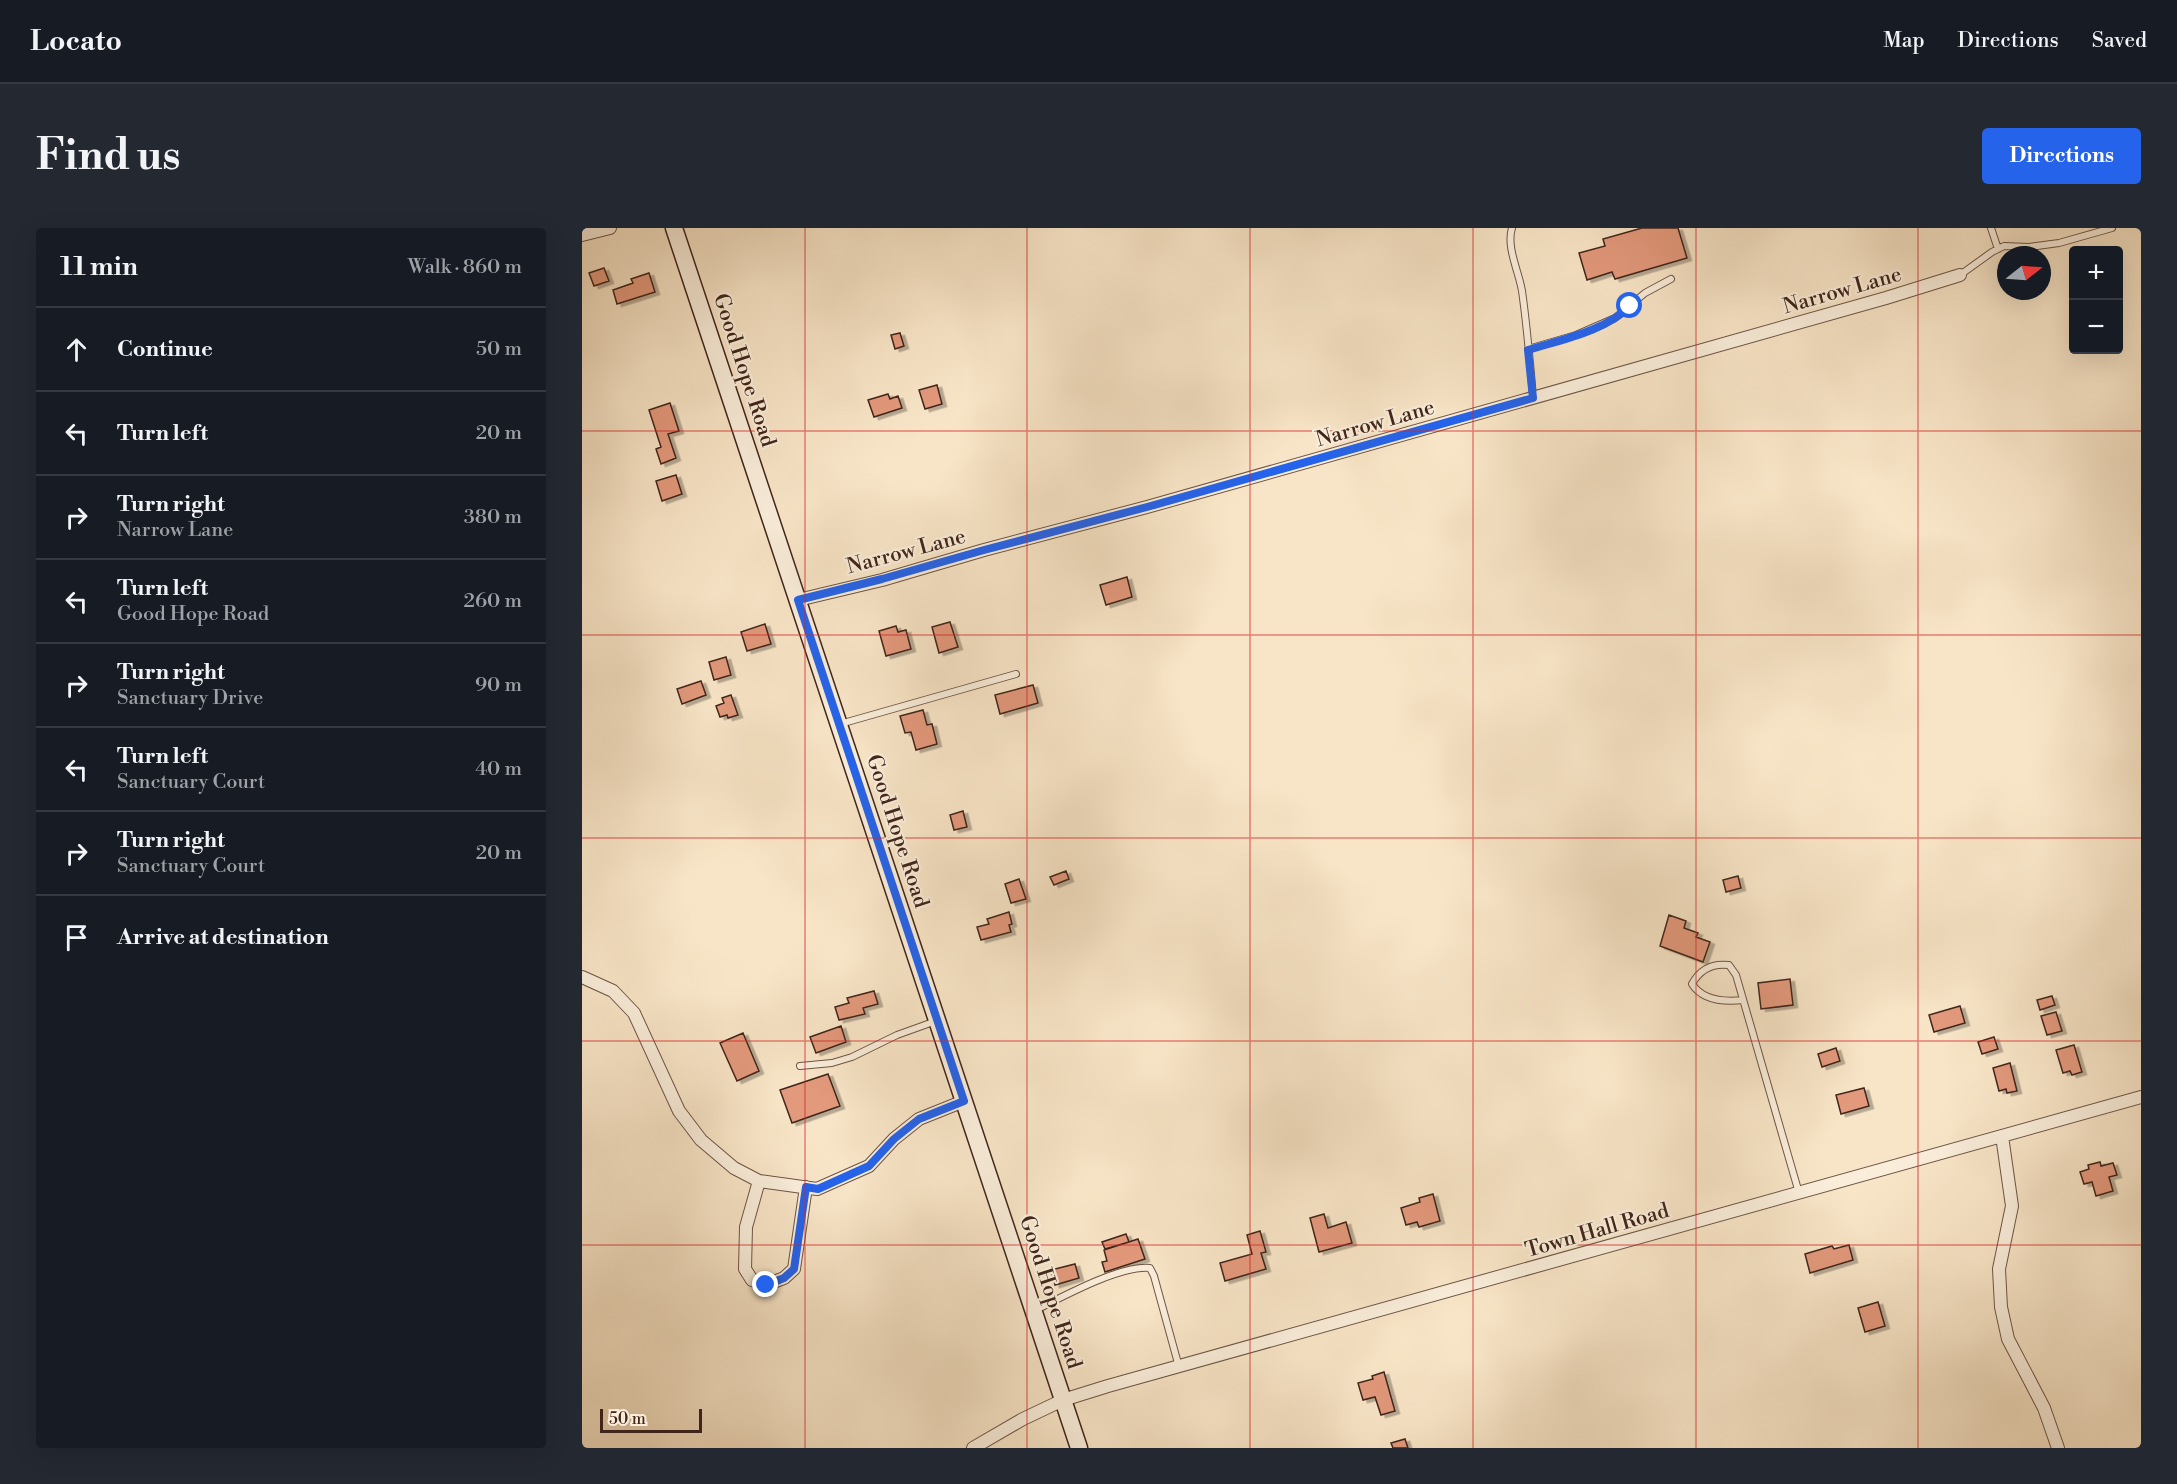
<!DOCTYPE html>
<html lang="en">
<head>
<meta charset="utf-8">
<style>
	body { margin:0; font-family:"Libre Bodoni",serif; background:#242831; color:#f1f3f6 }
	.controls { position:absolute; right:18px; top:18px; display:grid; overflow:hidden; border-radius:6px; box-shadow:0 6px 24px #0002 }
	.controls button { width:54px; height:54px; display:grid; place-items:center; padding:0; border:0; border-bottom:2px solid #363941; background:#171b24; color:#f1f3f6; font:30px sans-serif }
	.compass { position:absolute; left:1415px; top:18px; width:54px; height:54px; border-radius:50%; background:#171b24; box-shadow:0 6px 24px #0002; rotate:73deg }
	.scale { position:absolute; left:18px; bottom:15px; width:102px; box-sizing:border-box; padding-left:6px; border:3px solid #40251a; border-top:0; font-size:16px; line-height:21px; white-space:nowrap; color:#40251a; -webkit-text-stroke:4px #faeedb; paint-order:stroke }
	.stop { position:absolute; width:18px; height:18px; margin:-14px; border:4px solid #2563eb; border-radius:50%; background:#fff }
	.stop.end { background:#2563eb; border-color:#fff; box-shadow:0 2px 6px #0008 }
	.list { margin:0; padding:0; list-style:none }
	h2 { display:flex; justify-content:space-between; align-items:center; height:78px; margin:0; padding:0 24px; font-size:26px }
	h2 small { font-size:20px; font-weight:400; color:#9ea1a6 }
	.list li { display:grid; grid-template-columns:39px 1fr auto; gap:18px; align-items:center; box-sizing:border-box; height:84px; padding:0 24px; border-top:2px solid #363941 }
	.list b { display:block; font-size:22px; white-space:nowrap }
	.list p { margin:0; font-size:20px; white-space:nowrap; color:#9ea1a6 }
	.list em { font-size:20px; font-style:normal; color:#9ea1a6 }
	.icon { flex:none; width:33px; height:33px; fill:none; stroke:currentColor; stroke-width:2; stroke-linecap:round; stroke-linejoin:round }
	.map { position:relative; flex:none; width:1559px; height:1220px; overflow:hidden; border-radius:6px }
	header { display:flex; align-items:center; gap:36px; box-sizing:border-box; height:84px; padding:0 30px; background:#171b24; border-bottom:2px solid #363941 }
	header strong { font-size:28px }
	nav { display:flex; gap:33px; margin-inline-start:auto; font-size:21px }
	.intro { display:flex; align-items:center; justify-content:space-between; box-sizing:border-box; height:144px; padding:0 36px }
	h1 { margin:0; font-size:42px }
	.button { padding:15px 27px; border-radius:6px; background:#2563eb; color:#fff; font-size:21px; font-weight:700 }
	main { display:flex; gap:36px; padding:0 36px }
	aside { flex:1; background:#171b24; border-radius:6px; box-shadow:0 6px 24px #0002 }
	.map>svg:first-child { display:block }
	.building { fill:#e3997c; stroke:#40251a; stroke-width:1.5; filter:url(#shadow) }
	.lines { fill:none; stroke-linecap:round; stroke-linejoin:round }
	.lane-casing { stroke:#6e5545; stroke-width:8 }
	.street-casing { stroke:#6e5545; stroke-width:14 }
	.secondary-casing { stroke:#40251a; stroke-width:19 }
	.lane { stroke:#faeedb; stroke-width:6 }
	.street { stroke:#faeedb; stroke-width:12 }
	.secondary { stroke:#faeedb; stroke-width:16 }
	.route { stroke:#2563eb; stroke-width:8 }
	.grid { fill:none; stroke:#d62828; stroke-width:1.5; stroke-opacity:0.55 }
	.labels { text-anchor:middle; stroke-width:4.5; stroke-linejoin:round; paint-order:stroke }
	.street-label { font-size:21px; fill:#40251a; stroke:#faeedb }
</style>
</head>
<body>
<header>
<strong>Locato</strong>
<nav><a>Map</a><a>Directions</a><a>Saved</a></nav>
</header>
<div class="intro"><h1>Find us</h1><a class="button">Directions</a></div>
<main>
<aside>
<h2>11 min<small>Walk · 860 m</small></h2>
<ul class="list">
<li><svg class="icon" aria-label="ahead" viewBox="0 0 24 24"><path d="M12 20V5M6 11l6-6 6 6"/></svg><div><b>Continue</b></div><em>50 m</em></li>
<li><svg class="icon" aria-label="left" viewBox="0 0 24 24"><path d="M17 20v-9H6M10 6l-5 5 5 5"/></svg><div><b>Turn left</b></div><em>20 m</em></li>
<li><svg class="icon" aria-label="right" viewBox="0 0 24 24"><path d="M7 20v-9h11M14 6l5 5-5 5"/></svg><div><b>Turn right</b><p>Narrow Lane</p></div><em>380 m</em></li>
<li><svg class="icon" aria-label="left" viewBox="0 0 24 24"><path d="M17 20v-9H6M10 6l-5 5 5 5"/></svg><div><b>Turn left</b><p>Good Hope Road</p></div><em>260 m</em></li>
<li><svg class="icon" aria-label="right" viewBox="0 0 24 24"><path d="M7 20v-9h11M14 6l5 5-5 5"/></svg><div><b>Turn right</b><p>Sanctuary Drive</p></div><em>90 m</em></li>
<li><svg class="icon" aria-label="left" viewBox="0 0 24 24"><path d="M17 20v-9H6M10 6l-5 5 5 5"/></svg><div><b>Turn left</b><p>Sanctuary Court</p></div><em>40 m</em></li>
<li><svg class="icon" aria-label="right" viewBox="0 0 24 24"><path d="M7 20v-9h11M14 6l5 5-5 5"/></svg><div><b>Turn right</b><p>Sanctuary Court</p></div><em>20 m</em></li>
<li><svg class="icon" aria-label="arrive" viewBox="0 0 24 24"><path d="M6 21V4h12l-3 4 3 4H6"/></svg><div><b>Arrive at destination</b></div></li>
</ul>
</aside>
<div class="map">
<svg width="1559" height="1220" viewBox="0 0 1559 1220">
	<defs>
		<filter id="shadow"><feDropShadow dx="4.5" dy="2.5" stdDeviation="0" flood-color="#0004"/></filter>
	</defs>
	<rect width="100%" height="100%" fill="#f8e5c7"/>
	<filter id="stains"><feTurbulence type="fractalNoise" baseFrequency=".00333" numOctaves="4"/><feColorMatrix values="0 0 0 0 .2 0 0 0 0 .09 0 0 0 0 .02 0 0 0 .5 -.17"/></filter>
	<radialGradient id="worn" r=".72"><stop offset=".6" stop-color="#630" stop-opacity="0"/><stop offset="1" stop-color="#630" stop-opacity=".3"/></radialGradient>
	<path class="building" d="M1060,0H1096L1105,30L1033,51L1030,44L1005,52L997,25L1023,18L1021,11Z
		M22,40L27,53L12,58L7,45Z
		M67,45L73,64L35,76L31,62L51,55L49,51Z
		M318,105L322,118L313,121L309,107Z
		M355,157L360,176L343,181L337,162Z
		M306,166L308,171L316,168L320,180L292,189L286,172Z
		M88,175L97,203L86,206L94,230L79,236L74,221L79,219L67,182Z
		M94,247L100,266L80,273L74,253Z
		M545,349L550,369L524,377L518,357Z
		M368,394L376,419L357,425L350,399Z
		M183,396L189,416L165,423L159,404Z
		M314,398L316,404L324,402L329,421L304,428L297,403Z
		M144,429L149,447L132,452L127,434Z
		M119,453L124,467L100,476L95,461Z
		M451,457L456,475L418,486L413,467Z
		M149,467L156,487L146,490L145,487L138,489L134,478L142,475L140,470Z
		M341,482L345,497L350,496L355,516L334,522L329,504L323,505L318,488Z
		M381,583L385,599L372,602L368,587Z
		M484,643L487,651L472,657L468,649Z
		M1156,648L1159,660L1144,664L1141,652Z
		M437,651L444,671L429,675L423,656Z
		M427,684L430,696L427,697L429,704L399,712L395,699L407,696L405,691Z
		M1087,687L1104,693L1102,700L1116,705L1114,709L1128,714L1121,734L1078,718Z
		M1208,751L1211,777L1179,781L1176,755Z
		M292,763L296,776L281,780L283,786L257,792L253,779L267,775L265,770Z
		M1470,768L1473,777L1458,782L1455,772Z
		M1378,778L1383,795L1352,804L1347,787Z
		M1474,784L1480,803L1465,807L1459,788Z
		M259,798L264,814L234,825L228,809Z
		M161,805L177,843L155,853L138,815Z
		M1412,809L1416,821L1400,826L1396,814Z
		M1492,817L1500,844L1490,847L1488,843L1481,845L1474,822Z
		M1254,820L1258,833L1240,839L1236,826Z
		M1428,835L1435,863L1425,865L1424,861L1417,863L1411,840Z
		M246,846L258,878L210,895L198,862Z
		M1282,860L1287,878L1259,886L1254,867Z
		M1518,934L1519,938L1531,935L1535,947L1527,949L1531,963L1514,968L1510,954L1502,956L1498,944L1507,941L1506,937Z
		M851,966L858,993L837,999L835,994L824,997L819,980L838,974L837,970Z
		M742,986L746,1000L764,994L770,1015L737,1024L728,990Z
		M678,1003L684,1024L679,1025L684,1041L643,1053L638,1035L670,1026L665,1007Z
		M544,1006L547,1014L523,1021L520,1014Z
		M556,1011L563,1031L523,1044L520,1034L525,1033L522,1022Z
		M1267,1017L1271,1032L1228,1045L1223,1026L1250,1018L1252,1021Z
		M493,1036L497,1050L473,1057L469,1042Z
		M1296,1074L1303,1098L1283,1104L1276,1080Z
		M802,1144L813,1183L799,1187L793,1169L781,1172L776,1155L791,1151L790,1148Z
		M823,1211L826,1220H811L809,1215Z"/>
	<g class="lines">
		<g class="lane-casing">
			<path id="lane" d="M930,0C924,19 937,44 940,63C945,98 948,134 951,169
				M1409,0L1416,21
				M1378,47L1410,24L1422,18L1447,19L1477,15L1530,0
				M946,121L994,107L1033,90L1063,65L1089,51
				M258,496L434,446
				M1161,772C1143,774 1121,773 1110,756C1118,741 1130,735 1147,737L1154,747L1217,965
				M218,838L250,835L270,829L315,807L354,793
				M452,1083C480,1069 538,1037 568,1040L572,1048L597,1139"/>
		</g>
		<g class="street-casing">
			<path id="street" d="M0,7L28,0
				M216,372L300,352L402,322L565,279L1304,70L1378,47
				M0,749L31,763L52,785L97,883L119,912L152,940L177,953L235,961L287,938L312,911L337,891L382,873
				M1420,908L1430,978L1417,1041L1419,1079L1426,1111L1462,1180L1476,1220
				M177,953L164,999L163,1041L170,1052L184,1057L202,1050L212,1041L224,959
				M391,1220L441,1191L481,1172L526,1158L1559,869"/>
		</g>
		<g class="secondary-casing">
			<path id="secondary" d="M92,0L497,1220"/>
		</g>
		<use href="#lane" class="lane"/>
		<use href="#street" class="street"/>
		<use href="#secondary" class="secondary"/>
	</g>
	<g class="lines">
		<path class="route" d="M184,1057L202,1050L212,1041L224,959L236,961L287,938L312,911L337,891L382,873L216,372L300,351L402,322L565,279L951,170L946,122C978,112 1024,103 1048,78"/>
	</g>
	<path class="grid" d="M223,0V1220M445,0V1220M668,0V1220M891,0V1220M1114,0V1220M1336,0V1220M0,203H1559M0,407H1559M0,610H1559M0,813H1559M0,1017H1559"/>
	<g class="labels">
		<g class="street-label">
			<text transform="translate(1260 62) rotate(-16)" y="7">Narrow Lane</text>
			<text transform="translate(163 142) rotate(72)" y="7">Good Hope Road</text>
			<text transform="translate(793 195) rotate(-16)" y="7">Narrow Lane</text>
			<text transform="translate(324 323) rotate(-15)" y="7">Narrow Lane</text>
			<text transform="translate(316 603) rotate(72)" y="7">Good Hope Road</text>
			<text transform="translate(1015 1002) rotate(-16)" y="7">Town Hall Road</text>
			<text transform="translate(469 1064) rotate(72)" y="7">Good Hope Road</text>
		</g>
	</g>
	<rect width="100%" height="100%" filter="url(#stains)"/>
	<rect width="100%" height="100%" fill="url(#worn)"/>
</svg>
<div class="controls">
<button>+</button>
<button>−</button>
</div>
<svg class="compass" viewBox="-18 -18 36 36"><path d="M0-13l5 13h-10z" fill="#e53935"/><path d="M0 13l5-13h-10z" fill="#9ea1a6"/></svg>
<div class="scale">50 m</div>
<div class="stop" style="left:1048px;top:78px"></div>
<div class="stop end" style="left:184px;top:1057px"></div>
</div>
</main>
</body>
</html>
